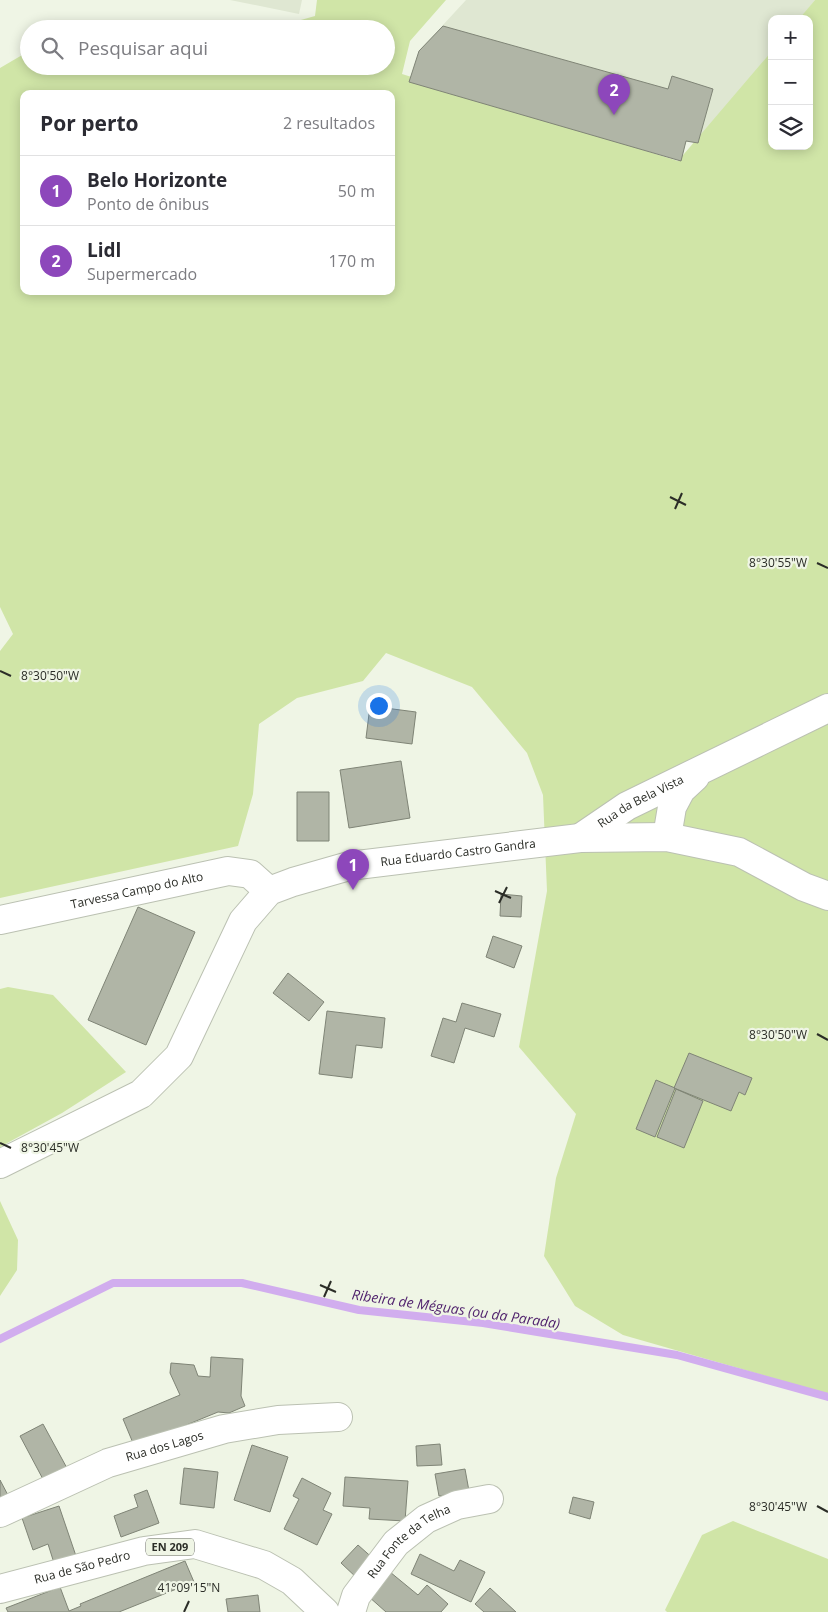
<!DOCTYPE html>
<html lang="pt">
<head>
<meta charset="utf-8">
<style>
	body { margin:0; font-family:"Open Sans",sans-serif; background:#f7f7f7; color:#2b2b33 }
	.controls { position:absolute; right:15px; top:15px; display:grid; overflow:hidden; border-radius:10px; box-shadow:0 2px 12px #0003 }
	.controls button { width:45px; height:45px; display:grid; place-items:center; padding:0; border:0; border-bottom:1px solid #e1e1e2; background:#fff; color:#2b2b33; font:25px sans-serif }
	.you { position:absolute; left:378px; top:705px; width:18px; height:18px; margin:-12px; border:4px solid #fff; border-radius:50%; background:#1a73e8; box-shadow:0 0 0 8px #1a73e833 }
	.badge { display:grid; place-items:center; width:32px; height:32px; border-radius:50%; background:#8d47bb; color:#fff; font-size:16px; font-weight:700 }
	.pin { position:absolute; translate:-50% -41px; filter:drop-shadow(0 1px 2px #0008) }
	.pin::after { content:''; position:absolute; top:26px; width:18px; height:15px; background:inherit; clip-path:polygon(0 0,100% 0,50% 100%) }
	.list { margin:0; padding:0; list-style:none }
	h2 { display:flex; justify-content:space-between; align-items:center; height:65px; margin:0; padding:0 20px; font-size:21px }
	h2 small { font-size:16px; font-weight:400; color:#7c7c81 }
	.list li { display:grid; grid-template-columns:32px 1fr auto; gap:15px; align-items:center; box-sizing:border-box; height:70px; padding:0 20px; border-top:1px solid #e1e1e2 }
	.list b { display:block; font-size:19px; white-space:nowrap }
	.list p { margin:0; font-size:16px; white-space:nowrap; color:#7c7c81 }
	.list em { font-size:16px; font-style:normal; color:#7c7c81 }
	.icon { flex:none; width:28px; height:28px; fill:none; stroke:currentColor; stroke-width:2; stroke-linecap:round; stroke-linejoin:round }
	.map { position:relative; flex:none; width:828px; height:1612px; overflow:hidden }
	.search { position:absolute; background:#fff; box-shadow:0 2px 12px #0003; left:20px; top:20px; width:375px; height:55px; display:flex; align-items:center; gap:12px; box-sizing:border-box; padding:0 18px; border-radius:28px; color:#7c7c81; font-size:19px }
	.panel { position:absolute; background:#fff; box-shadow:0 2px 12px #0003; left:20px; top:90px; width:375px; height:205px; border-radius:10px }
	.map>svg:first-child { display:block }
	.built { fill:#dfe7d2 }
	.green { fill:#d0e5a7; fill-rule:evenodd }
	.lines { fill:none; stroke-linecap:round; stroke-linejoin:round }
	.stream { stroke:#d1adee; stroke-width:8 }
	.building { fill:#b0b5a6; stroke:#7f8476 }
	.minor-casing { stroke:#bbc1b2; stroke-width:30 }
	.major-casing { stroke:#bbc1b2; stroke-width:30 }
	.minor { stroke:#fff; stroke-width:28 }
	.major { stroke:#fff; stroke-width:28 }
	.ticks { fill:none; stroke:#2b2d27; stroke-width:2 }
	.labels { text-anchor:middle; stroke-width:4.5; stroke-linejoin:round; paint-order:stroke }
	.shield { fill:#eff5e5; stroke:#666960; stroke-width:1 }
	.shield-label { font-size:11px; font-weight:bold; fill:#2b2d27 }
	.street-label { font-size:12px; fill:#2b2d27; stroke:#eff5e5 }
	.water-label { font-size:14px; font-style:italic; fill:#50226d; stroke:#eff5e5 }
	.ticks-label { font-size:12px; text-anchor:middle; fill:#2b2d27; stroke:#eff5e5; stroke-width:4.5; stroke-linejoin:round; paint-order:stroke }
</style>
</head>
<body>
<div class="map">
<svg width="828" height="1612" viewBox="0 0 828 1612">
	<rect width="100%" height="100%" fill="#eff5e5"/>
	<path class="built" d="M230,0H302L299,14Z
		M466,0H815L800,19H772V53L698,143L686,141L681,161L409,82L419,51Z"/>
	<path class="green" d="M317,0H446L410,41L402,74L678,161L772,51V146H809V19H799L815,0H828V1394L623,1335L575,1306L544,1256L556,1178L576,1114L519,1047L547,891L543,795L527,753L472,687L386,653L363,681L297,698L259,724L253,794L238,846L0,898V651L13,634L0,607V68L29,51V66H386V29H269L315,16ZM24,94H391V291H24Z
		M8,987L53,995L126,1072L62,1113L0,1147V989Z
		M0,1201L18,1240L17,1270L0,1296Z
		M733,1521L828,1559V1612H667L665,1610L702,1535Z"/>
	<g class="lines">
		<path class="stream" d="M0,1339L113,1283H242L359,1310L483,1323L677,1355L828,1397"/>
	</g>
	<path class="building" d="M443,26L668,89L672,76L713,89L698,143L686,141L681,161L409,82L419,51Z
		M370,706L416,712L412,744L366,738Z
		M401,761L410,818L349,828L340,770Z
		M297,792H329V841H297Z
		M501,894L522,896L521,917L500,916Z
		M138,907L195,932L146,1045L88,1020Z
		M493,936L522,946L514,968L486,957Z
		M288,973L324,1002L309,1021L273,993Z
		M462,1003L501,1014L494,1037L465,1028L454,1063L431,1056L443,1018L456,1022Z
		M327,1011L385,1018L382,1048L356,1045L352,1078L319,1074Z
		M689,1053L752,1078L745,1095L739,1092L731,1111L674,1088Z
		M656,1080L675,1088L655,1137L636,1129Z
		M676,1089L703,1101L684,1148L657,1137Z
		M211,1357L243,1359L241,1396L245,1406L229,1413L218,1412L140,1444L133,1443L123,1419L180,1395L170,1373L171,1363L194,1365L198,1376L210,1377Z
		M43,1424L68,1470L45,1483L20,1436Z
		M440,1444L442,1465L417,1466L416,1446Z
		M252,1445L288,1457L270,1512L234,1500Z
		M184,1468L218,1472L214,1508L180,1504Z
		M465,1469L469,1491L439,1496L435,1474Z
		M345,1477L408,1481L405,1521L369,1519L370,1508L343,1506Z
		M302,1478L331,1493L323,1510L332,1514L317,1545L284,1529L299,1499L293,1496Z
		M0,1480L10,1499L0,1504Z
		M147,1490L159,1523L121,1537L114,1516L138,1507L134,1495Z
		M573,1497L594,1502L590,1519L569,1513Z
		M59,1506L76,1556L54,1563L48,1544L33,1550L22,1518Z
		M358,1545L376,1561L358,1579L341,1563Z
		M420,1554L454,1571L460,1560L485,1572L471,1602L411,1574Z
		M185,1561L194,1582L119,1612H8L6,1608L60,1587L69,1611L81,1606L80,1604Z
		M390,1572L418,1595L427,1585L448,1604L441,1612H386L368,1596Z
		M490,1588L516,1612H484L475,1604Z
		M258,1595L260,1612H228L226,1599Z"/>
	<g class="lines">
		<g class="minor-casing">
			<g id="minor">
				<path d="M667,837L672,807L681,790L695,777"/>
				<path id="s1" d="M580,838L627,806L828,708"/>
				<path id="s2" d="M0,920L228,871L250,874L269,891"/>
				<path id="s3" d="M0,1164L141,1094L179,1056L243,921L269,891L293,882L349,866L580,838L667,837L739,852L804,887L828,896"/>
				<path id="s4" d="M0,1513L108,1463L224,1429L278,1420L338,1417"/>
				<path id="s5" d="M351,1612L356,1596L396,1543L426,1519L457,1505L489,1499"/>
			</g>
		</g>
		<g class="major-casing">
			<g id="major">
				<path id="s6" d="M0,1589L144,1551L195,1544L264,1565L292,1581L325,1612"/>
			</g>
		</g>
		<use href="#minor" class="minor"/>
		<use href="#major" class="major"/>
	</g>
	<path class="ticks" d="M670,497L686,505M675,509L682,493M817,563L828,568M0,671L11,676M495,891L511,898M499,903L507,887M817,1034L828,1040M0,1143L11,1148M320,1285L336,1292M324,1297L331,1281M817,1506L828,1512M184,1612L189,1601"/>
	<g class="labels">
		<rect class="shield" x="146" y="1538.5" width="48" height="17" rx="4"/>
		<g class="shield-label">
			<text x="170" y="1551">EN 209</text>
		</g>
		<g class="street-label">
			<text dy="4" stroke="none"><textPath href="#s1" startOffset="71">Rua da Bela Vista</textPath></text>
			<text dy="4" stroke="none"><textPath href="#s3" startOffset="594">Rua Eduardo Castro Gandra</textPath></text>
			<text dy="4" stroke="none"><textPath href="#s2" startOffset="140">Tarvessa Campo do Alto</textPath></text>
			<text dy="4" stroke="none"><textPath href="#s4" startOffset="178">Rua dos Lagos</textPath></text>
			<text dy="4" stroke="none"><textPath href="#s5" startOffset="94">Rua Fonte da Telha</textPath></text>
			<text dy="4" stroke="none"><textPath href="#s6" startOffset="85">Rua de São Pedro</textPath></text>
		</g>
		<g class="water-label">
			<text transform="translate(456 1309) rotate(8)" y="5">Ribeira de Méguas (ou da Parada)</text>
		</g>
	</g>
	<g class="ticks-label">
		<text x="778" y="567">8°30'55"W</text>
		<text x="50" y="680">8°30'50"W</text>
		<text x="778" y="1039">8°30'50"W</text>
		<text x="50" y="1152">8°30'45"W</text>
		<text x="778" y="1511">8°30'45"W</text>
		<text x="189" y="1592">41°09'15"N</text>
	</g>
</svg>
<div class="controls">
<button>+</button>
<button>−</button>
<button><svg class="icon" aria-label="layers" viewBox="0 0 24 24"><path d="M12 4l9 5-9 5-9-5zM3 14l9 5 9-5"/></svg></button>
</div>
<div class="you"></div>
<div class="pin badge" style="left:353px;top:890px">1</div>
<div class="pin badge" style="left:614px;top:115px">2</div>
<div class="search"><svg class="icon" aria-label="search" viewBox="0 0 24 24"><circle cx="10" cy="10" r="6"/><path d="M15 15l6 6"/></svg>Pesquisar aqui</div>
<section class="panel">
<h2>Por perto<small>2 resultados</small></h2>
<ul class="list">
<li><span class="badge">1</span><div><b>Belo Horizonte</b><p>Ponto de ônibus</p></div><em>50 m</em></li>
<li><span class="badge">2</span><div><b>Lidl</b><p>Supermercado</p></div><em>170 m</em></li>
</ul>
</section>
</div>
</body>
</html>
